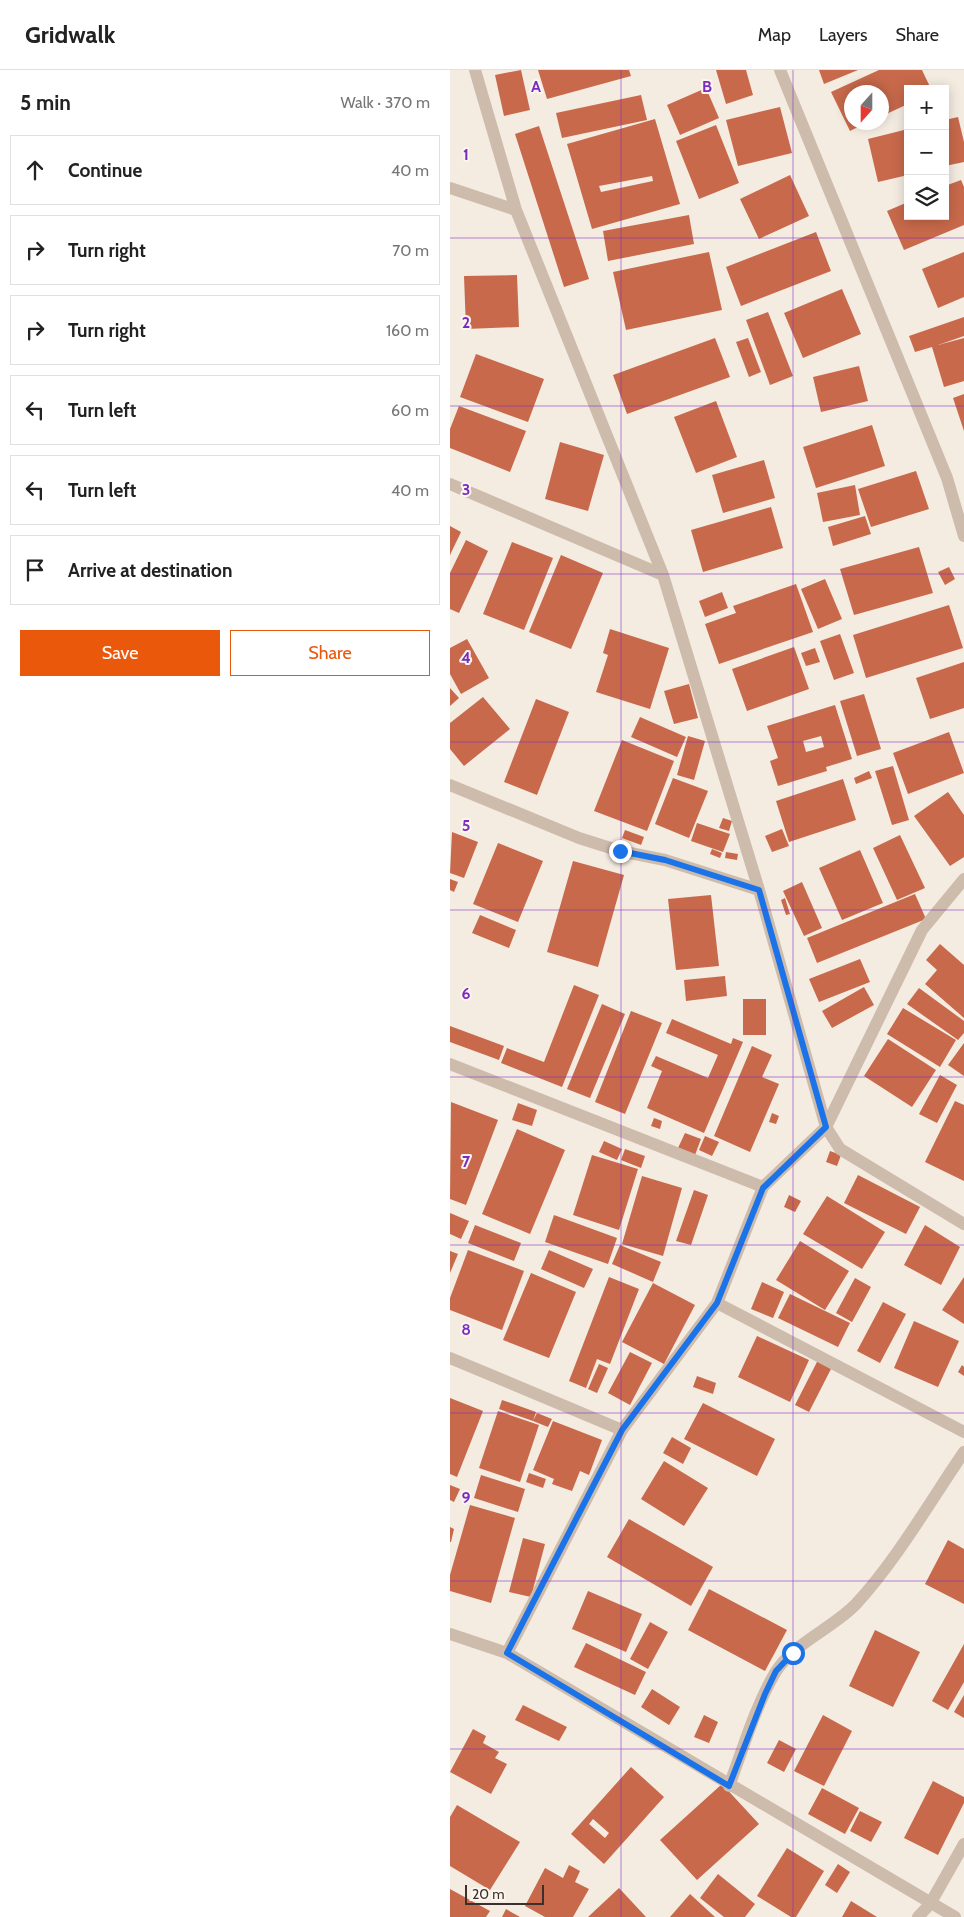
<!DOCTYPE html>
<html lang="en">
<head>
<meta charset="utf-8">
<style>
	body { margin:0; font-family:Cabin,sans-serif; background:#f6f6f6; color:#222 }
	.controls { position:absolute; right:15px; top:15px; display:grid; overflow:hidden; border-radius:0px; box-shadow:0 2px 12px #0003 }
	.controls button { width:45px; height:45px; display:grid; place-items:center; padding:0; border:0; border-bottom:1px solid #e0e0e0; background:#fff; color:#222; font:25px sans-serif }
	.compass { position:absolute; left:394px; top:15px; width:45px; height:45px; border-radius:50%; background:#fff; box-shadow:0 2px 12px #0003; rotate:201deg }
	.scale { position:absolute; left:15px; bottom:12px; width:79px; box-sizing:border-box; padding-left:5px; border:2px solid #3b302b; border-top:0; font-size:14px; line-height:18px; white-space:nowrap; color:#3b302b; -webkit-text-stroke:4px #fbf5ee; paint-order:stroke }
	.stop { position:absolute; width:15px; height:15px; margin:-11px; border:4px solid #1a73e8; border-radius:50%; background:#fff }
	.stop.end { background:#1a73e8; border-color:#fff; box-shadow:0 1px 5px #0008 }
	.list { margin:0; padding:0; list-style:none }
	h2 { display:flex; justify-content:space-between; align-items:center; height:65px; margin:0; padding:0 20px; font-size:21px }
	h2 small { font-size:16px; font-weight:400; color:#767676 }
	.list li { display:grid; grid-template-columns:32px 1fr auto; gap:15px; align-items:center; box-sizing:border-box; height:70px; margin:0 10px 10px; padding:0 10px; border:1px solid #e0e0e0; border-radius:0px }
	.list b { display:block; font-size:19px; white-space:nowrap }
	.list em { font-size:16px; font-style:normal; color:#767676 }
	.actions { display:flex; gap:10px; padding:15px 20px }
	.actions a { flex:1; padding:11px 0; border:1px solid #ea580c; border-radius:0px; text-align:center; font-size:18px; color:#ea580c }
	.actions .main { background:#ea580c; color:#fff }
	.icon { flex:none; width:28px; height:28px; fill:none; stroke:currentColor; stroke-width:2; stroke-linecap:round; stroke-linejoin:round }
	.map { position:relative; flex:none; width:514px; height:1847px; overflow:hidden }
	header { display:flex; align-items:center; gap:30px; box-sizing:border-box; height:70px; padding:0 25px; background:#fff; border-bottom:1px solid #e0e0e0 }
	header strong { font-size:24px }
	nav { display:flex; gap:28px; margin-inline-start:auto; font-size:18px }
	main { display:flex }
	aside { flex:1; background:#fff }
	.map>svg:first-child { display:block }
	.building { fill:#c8694b; fill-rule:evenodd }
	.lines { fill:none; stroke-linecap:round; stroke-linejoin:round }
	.minor { stroke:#cdbbac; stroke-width:12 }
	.route { stroke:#1a73e8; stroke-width:6 }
	.grid { fill:none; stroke:#7b2cbf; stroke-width:1; stroke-opacity:0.55 }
	.grid-label { font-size:16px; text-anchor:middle; font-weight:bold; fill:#7b2cbf; stroke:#fbf5ee; stroke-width:4; stroke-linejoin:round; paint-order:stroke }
</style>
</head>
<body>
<header>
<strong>Gridwalk</strong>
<nav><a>Map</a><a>Layers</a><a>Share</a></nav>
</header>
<main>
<aside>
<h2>5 min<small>Walk · 370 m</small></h2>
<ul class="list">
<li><svg class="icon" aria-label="ahead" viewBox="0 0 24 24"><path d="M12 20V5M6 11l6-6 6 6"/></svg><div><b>Continue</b></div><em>40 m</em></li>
<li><svg class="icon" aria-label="right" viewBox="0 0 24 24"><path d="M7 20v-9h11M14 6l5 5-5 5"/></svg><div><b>Turn right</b></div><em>70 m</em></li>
<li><svg class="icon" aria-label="right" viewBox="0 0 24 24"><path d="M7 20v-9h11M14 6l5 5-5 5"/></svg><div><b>Turn right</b></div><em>160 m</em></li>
<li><svg class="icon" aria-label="left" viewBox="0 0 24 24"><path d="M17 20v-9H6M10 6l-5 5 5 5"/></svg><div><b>Turn left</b></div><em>60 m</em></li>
<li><svg class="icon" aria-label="left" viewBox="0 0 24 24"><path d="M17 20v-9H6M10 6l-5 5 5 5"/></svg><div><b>Turn left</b></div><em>40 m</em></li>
<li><svg class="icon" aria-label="arrive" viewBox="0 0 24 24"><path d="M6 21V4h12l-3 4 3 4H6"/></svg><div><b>Arrive at destination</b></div></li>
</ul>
<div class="actions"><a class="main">Save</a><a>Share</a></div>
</aside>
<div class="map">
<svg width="514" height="1847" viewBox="0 0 514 1847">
	<rect width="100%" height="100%" fill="#f4ebe1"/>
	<path class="building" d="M71,0L80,40L54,46L45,5Z
		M88,0H179L181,6L97,29Z
		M266,0H296L303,25L276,34Z
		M369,0H408L374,14Z
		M429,0H472L481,19H458V34L432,46V22H402V52H418L400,61L381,22Z
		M256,18L269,48L230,65L217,35Z
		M191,25L197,50L112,68L106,43Z
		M330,37L342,83L288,96L276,50Z
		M508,47L514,72V92L495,96V50Z
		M205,49L230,134L142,159L117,74ZM202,106L203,111L151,122L149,116Z
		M266,55L289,113L249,129L226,71Z
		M89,56L139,209L114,217L65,64Z
		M458,59V105L428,112L418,69Z
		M340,105L359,146L309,169L290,129Z
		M511,110L514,117V155L454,180L437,141L458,132V146H495V116Z
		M239,145L244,174L158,191L153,161Z
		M366,162L381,201L291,236L276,197Z
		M259,182L272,240L176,260L163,202Z
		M514,182V227L488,238L472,199Z
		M67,205L69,257L16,259L14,206Z
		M392,219L411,264L353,288L334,243Z
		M318,242L343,306L320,315L296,250Z
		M514,247V266L488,275L514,268V311L494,317L482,277L465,282L459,266Z
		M265,268L280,307L177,344L163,305Z
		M298,268L311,302L299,307L286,272Z
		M26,284L94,309L78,352L10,327Z
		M409,296L418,331L371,342L363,307Z
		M514,324V361L503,328Z
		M266,331L287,387L246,403L224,347Z
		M9,336L76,361L60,402L0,378V359Z
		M422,355L435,396L366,418L353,377Z
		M110,372L154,385L138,441L95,429Z
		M314,390L325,428L273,443L262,405Z
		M466,401L479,439L421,457L408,419Z
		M405,415L410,445L373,452L367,423Z
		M321,437L333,478L253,502L241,460Z
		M415,446L421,464L383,476L378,457Z
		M0,456L11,462L0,485Z
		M16,470L38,481L9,543L0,539V503Z
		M62,472L103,488L74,560L33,544Z
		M469,477L483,523L404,545L390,499Z
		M111,485L153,503L121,579L79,562Z
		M499,497L505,509L495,515L488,502Z
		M375,509L392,549L368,559L351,519Z
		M346,514L363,562L269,594L255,554L286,543L283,536Z
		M272,522L278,538L255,547L249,531Z
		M499,535L513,578L416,608L403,565Z
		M160,559L219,578L200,639L146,622L158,585L153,583Z
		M390,564L404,603L384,610L370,571Z
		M17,569L39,608L11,624L0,604V578Z
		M344,577L359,619L297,641L282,599Z
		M365,578L370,592L356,596L351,583Z
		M514,592V638L480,649L466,608Z
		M239,614L248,648L224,654L214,621Z
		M0,618L9,628L0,636Z
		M414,624L431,679L407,686L390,631Z
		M33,627L60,659L14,696L0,679V653Z
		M86,629L119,642L87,725L54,712Z
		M385,635L402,689L376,697L377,701L328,716L320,691L328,688L317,656ZM371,666L374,677L356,682L353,671Z
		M190,647L236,667L227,687L181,667Z
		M499,662L514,703L458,724L443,683Z
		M238,666L255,671L244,710L227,705Z
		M172,670L224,691L197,761L144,741Z
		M443,696L459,750L442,755L425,701Z
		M419,701L422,708L406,714L404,708Z
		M223,708L258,721L239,768L205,754Z
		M393,709L406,750L339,772L326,731Z
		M498,722L514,745V787L500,796L464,746Z
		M273,748L282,751L279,761L269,758Z
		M247,753L280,764L273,782L241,771Z
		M332,759L339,776L322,782L315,766Z
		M175,760L194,767L191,775L172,768Z
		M2,762L28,772L14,808L0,803Z
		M450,765L475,818L447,830L423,778Z
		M48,773L93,791L68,852L23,834Z
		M262,779L272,783L270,788L260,784Z
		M410,780L433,833L392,850L369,798Z
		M276,782L288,784L287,790L275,788Z
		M123,791L174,805L148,897L97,882Z
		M0,809L8,812L4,822L0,820Z
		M352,812L372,858L354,866L333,821Z
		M465,824L476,849L367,893L357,868Z
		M261,825L269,896L226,900L218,829Z
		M335,828L340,844L336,845L331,830Z
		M30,845L66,860L59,878L22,863Z
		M490,874L514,895V948L475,914L487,900L476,890Z
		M410,889L420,912L369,932L359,909Z
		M275,906L277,926L236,931L234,910Z
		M124,915L149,925L112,1017L51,993L57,978L94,992Z
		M414,917L424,935L382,958L372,941Z
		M469,918L514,951V963L508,970L457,934Z
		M293,929H316V965H293Z
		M152,934L175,944L140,1028L117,1019Z
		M453,938L506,970L490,997L437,964Z
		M181,941L212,953L175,1044L145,1032Z
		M222,949L281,974L283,968L293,972L254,1063L197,1038L212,1001L201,996L206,986L258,1008L268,985L216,963Z
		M0,956L54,976L49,990L0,972Z
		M438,969L486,1000L462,1037L414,1006Z
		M514,973V1006L498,995Z
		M302,976L322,985L312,1007L329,1014L300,1082L264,1066Z
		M490,1005L507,1015L487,1053L469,1044Z
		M505,1031L514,1035V1111L475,1092Z
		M1,1032L48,1050L16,1135L0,1129Z
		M68,1033L87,1040L82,1056L62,1050Z
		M322,1043L329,1046L326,1054L319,1052Z
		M204,1048L212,1051L210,1059L201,1056Z
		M67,1059L115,1080L80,1164L32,1144Z
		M235,1063L251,1069L245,1085L228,1078Z
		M255,1066L269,1072L262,1086L249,1080Z
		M154,1071L172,1079L167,1090L149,1082Z
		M175,1079L195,1086L191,1098L171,1090Z
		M380,1081L391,1085L387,1096L376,1092Z
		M142,1085L188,1099L169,1160L123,1145Z
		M408,1105L470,1137L456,1164L394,1133Z
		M192,1106L232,1118L213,1186L172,1174Z
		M244,1120L258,1125L241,1175L226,1171Z
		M339,1125L351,1131L345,1142L334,1137Z
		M377,1126L435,1162L412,1199L353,1164Z
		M0,1143L19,1151L11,1169L0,1164Z
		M104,1145L167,1168L158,1194L95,1172Z
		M25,1155L71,1173L64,1191L18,1173Z
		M475,1155L510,1177L491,1215L454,1195Z
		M350,1171L399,1201L375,1240L326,1210Z
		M170,1175L211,1192L203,1212L162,1194Z
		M18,1180L74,1201L52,1260L0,1240V1228Z
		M99,1180L143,1199L134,1218L91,1199Z
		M0,1181L8,1184L0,1203Z
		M81,1203L126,1222L99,1288L53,1270Z
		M159,1207L189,1219L160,1294L147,1289L136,1318L119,1311Z
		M514,1207V1254L492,1240Z
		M405,1208L421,1217L402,1252L386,1243Z
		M312,1212L334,1222L323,1248L301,1239Z
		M203,1213L245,1235L214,1294L172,1272Z
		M340,1224L400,1253L388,1277L328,1248Z
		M433,1232L456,1244L430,1293L407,1281Z
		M464,1251L509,1271L488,1317L444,1298Z
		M307,1266L359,1290L340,1332L288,1307Z
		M180,1282L202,1293L180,1335L158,1323Z
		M368,1290L382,1297L359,1342L345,1335Z
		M149,1294L158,1298L147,1323L138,1319Z
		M512,1295L514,1297V1306L508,1302Z
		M247,1306L266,1313L263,1324L243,1317Z
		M0,1328L33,1341L7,1407L0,1404Z
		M52,1330L86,1342L83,1351L49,1339Z
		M253,1333L325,1369L307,1406L234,1369Z
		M48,1341L89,1355L70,1412L29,1398Z
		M87,1343L102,1349L98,1357L83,1351Z
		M103,1351L152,1370L139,1405L130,1401L122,1421L102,1414L104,1409L83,1400Z
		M222,1367L241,1378L233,1394L213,1383Z
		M214,1391L258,1418L234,1456L191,1429Z
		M79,1403L96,1409L93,1418L76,1412Z
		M31,1405L75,1419L68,1442L24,1428Z
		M0,1415L10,1419L4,1432L0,1430Z
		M20,1435L65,1448L41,1533L0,1521V1505Z
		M179,1449L263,1497L241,1536L157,1487Z
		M0,1457L4,1459L1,1472H0Z
		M73,1468L95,1474L81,1527L59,1522Z
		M498,1470L514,1479V1534L475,1514Z
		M259,1519L337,1560L315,1601L238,1560Z
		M138,1521L192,1544L176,1582L122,1559Z
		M200,1552L218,1562L198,1599L180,1589Z
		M425,1560L470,1582L443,1637L399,1616Z
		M136,1573L196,1602L185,1625L124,1597Z
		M514,1574V1612L498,1640L482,1631Z
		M202,1619L230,1637L219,1655L191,1637Z
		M514,1625V1648L504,1642Z
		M73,1635L117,1657L109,1671L65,1650Z
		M254,1645L268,1652L259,1673L244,1667Z
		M373,1645L402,1661L374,1716L344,1701Z
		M23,1659L36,1666L33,1673L49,1682L45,1688L57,1694L41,1724L0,1702Z
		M329,1670L346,1679L334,1702L317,1693Z
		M181,1697L214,1727L154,1794L121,1764ZM143,1749L159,1763L155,1768L139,1754Z
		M483,1711L514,1727V1733L488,1785L454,1768Z
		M272,1714L309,1754L247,1810L210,1770Z
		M372,1718L409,1738L395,1764L358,1744Z
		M7,1735L70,1772L40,1820L0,1796V1747Z
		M410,1741L432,1752L421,1772L400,1761Z
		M337,1778L374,1801L346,1847H341L307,1826Z
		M388,1794L400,1802L387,1823L375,1815Z
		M119,1795L130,1801L125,1812L139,1819L123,1847H95L75,1836L95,1798L113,1808Z
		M268,1804L305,1834L295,1847H274L250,1828Z
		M169,1818L196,1847H138Z
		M0,1819L40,1841L36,1847H0Z
		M240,1824L265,1847H220Z
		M401,1831L427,1847H392Z
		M56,1839L70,1847H52Z"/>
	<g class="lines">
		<path class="minor" d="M25,0L66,140L213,505L309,820L376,1057L390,1079L514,1154
			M330,0L497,408L514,466
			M0,118L66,140
			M0,414L213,505
			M0,715L129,768L170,781L215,790L309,820
			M0,994L313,1117
			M267,1233L514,1362
			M0,1288L172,1360
			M0,1564L57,1583L505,1847
			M57,1583L172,1360L267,1233L313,1117L376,1057L472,860L514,809
			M279,1716C293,1679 305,1637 325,1603C343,1573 382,1559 406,1534C446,1491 481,1430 514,1382
			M468,1847L480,1834L514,1774"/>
	</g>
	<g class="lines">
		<path class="route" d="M170,781L215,790L309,820L376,1057L313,1118L267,1233L172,1360L57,1583L279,1716L315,1624L326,1601L343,1583"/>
	</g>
	<path class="grid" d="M171,0V1847M343,0V1847M0,168H514M0,336H514M0,504H514M0,672H514M0,840H514M0,1007H514M0,1175H514M0,1343H514M0,1511H514M0,1679H514"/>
	<g class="grid-label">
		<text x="86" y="22">A</text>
		<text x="257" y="22">B</text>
		<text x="16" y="90">1</text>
		<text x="16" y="258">2</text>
		<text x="16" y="425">3</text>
		<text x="16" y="593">4</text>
		<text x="16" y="761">5</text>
		<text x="16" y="929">6</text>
		<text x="16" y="1097">7</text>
		<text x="16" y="1265">8</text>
		<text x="16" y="1433">9</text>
	</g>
</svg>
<div class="controls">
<button>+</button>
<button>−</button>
<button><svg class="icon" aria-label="layers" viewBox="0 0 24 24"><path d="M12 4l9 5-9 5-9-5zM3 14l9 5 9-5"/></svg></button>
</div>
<svg class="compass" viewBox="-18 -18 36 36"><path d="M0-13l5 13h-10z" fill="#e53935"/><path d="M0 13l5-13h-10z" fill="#767676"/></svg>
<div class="scale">20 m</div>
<div class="stop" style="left:343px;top:1583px"></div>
<div class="stop end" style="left:170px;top:781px"></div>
</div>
</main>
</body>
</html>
